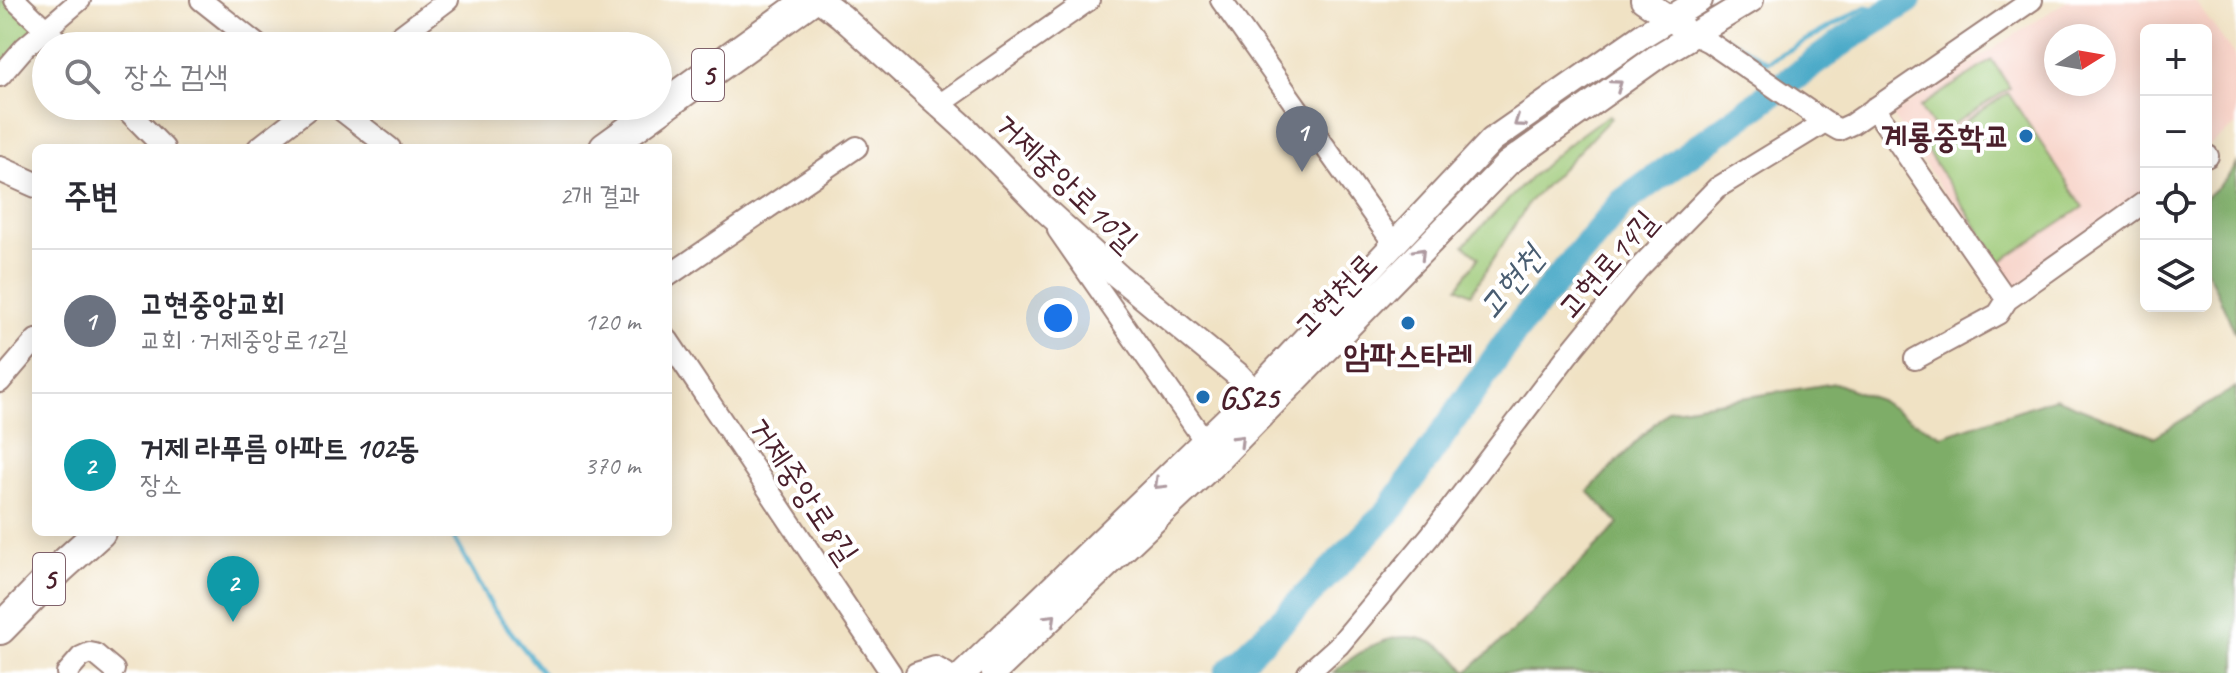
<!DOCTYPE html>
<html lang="ko">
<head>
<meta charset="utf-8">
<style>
	body { margin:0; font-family:Caveat,"Poor Story",sans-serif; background:#f2f2f3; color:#2b2b33 }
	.controls { position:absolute; right:24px; top:24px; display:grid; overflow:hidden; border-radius:12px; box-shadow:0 4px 20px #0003 }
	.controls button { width:72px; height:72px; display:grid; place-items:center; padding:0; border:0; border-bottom:2px solid #e1e1e2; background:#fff; color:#2b2b33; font:40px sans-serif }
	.compass { position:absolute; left:2044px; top:24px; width:72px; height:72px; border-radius:50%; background:#fff; box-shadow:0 4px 20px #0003; rotate:79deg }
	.you { position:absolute; left:1058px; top:318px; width:28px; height:28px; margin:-20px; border:6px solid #fff; border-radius:50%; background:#1a73e8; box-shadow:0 0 0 12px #1a73e833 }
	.badge { display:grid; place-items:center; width:52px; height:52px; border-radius:50%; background:#db2777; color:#fff; font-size:26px; font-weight:700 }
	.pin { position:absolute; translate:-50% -66px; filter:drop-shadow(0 2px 4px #0008) }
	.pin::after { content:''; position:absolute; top:42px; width:28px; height:24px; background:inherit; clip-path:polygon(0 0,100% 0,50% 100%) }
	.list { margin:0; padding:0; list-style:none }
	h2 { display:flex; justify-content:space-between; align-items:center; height:104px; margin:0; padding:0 32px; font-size:34px }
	h2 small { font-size:26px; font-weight:400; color:#7c7c81 }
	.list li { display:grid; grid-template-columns:52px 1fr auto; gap:24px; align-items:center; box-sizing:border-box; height:144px; padding:0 32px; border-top:2px solid #e1e1e2 }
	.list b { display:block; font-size:30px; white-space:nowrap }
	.list p { margin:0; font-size:26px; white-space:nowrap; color:#7c7c81 }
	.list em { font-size:26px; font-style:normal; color:#7c7c81 }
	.icon { flex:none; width:44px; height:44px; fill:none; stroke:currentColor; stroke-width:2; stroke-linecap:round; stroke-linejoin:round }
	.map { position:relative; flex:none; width:2236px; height:673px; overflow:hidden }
	.search { position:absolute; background:#fff; box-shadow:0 4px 20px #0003; left:32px; top:32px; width:640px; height:88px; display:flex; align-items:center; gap:20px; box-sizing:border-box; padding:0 28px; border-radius:44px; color:#7c7c81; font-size:30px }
	.panel { position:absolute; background:#fff; box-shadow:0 4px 20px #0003; left:32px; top:144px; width:640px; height:392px; border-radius:12px }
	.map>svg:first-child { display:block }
	.built { fill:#f7d1c6; fill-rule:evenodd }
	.green { fill:#9dc977; stroke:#747451; stroke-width:2 }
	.forest { fill:#7ead68; stroke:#64664a; stroke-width:2 }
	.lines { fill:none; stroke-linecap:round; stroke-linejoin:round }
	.stream { stroke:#48a9c7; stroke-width:5 }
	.river { stroke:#48a9c7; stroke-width:28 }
	.minor-casing { stroke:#9d8078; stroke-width:24 }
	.tertiary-casing { stroke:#9d8078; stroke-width:28 }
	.primary-casing { stroke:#9d8078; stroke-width:34 }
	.minor { stroke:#fff; stroke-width:20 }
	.tertiary { stroke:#fff; stroke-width:24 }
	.primary { stroke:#fff; stroke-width:30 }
	.oneway { stroke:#ae9aa0 }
	.poi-dot { fill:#1f6fb2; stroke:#fff; stroke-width:3 }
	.labels { text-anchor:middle; stroke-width:8; stroke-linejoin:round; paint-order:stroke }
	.shield { fill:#fff; stroke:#80626b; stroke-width:2 }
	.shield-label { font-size:30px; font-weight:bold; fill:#4a1f2b }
	.poi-label { font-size:32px; font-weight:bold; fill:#4a1f2b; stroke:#fff; text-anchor:end }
	.street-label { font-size:32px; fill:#4a1f2b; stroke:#fff }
	.water-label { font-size:34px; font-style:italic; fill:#495d71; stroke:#fff }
</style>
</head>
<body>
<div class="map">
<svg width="2236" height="673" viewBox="0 0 2236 673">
	<rect width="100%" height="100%" fill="#fff"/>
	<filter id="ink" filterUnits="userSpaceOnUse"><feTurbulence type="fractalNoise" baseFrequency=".0125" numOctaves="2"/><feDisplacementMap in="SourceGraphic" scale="16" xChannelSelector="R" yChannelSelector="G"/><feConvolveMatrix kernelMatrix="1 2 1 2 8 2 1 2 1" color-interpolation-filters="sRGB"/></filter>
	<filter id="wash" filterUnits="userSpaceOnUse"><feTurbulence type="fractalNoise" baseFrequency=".006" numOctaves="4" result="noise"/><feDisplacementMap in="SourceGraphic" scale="32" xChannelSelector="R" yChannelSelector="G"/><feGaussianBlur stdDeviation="1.8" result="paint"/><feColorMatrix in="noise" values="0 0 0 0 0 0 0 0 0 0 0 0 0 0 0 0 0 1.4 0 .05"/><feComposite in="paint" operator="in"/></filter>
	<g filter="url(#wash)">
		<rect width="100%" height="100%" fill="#f0e2c4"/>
		<path class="built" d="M2068,0H2194L2236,57V125L2206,148V30H2146V192L2010,292L1892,115ZM2056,36H2104V84H2056Z"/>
		<path class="green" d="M0,0H15L46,29L0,76Z
			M1992,60L2010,88L1938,134L1920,107Z
			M2008,93L2083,207L2000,262L1925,148Z
			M1609,115L1611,118L1530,201L1471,294L1458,287L1479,257L1464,245C1509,199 1554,149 1609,115Z"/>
		<path class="forest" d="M2236,164V334L2206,268V197L2227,178Z
			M1835,383L1879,400L1906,417L1942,436L2055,398L2154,437L2236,387V673H1333C1369,642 1407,621 1450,653C1457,658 1461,666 1467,672L1512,632L1619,524L1588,491L1668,410Z"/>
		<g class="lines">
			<path class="stream" d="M1726,38L1767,62L1866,7L1889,12
				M451,532L493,609L543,673"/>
			<path class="river" d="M1228,673L1286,617L1390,510L1516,329L1623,202L1848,38L1908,0"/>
		</g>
	</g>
	<g filter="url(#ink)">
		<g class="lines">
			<g class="minor-casing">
				<path id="minor" d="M15,0L63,46
					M201,0L259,46
					M1221,0L1394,244
					M1693,34L1709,42L1825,122
					M387,46L448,0
					M0,76L25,47L80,0
					M939,105L1089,0
					M123,106L164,148
					M336,106L390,148
					M1874,108L2007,300
					M258,148L312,106
					M2206,157L2208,156
					M1058,230L1204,440
					M668,276L857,147
					M668,340L891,673
					M1915,359L1998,314L2007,300L2146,201
					M0,382L36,340
					M67,673L81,657L90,653L95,654L114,670
					M916,673L935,667L946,673
					M1308,673L1339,645L1430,536L1567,356L1638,269L1717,188L1825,122L1839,130L1852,124L2032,0"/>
			</g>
			<g class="tertiary-casing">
				<path id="tertiary" d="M820,0L841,16L967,130L1042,207L1118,276L1238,375L1265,404
					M1643,0L1681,26
					M0,169L36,185
					M964,673L1256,391L1492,140L1643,35L1700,0
					M994,673L1218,460L1508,163L1658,56L1751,0"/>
			</g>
			<g class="primary-casing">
				<path id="primary" d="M605,148L810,0
					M0,629L60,568L100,532"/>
			</g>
			<use href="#minor" class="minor"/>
			<use href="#tertiary" class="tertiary"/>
			<use href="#primary" class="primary"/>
		</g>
		<defs><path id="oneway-chevron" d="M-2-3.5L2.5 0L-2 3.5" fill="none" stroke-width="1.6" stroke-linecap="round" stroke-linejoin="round" transform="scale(2)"/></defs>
		<g class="oneway">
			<use href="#oneway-chevron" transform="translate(1617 85) rotate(-36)"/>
			<use href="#oneway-chevron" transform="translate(1519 122) rotate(145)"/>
			<use href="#oneway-chevron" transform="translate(1420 253) rotate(-46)"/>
			<use href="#oneway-chevron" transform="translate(1239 440) rotate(-45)"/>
			<use href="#oneway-chevron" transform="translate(1159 484) rotate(136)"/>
			<use href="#oneway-chevron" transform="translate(1051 619) rotate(-44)"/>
		</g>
	</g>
	<g class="poi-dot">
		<circle cx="2026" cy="136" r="8"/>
		<circle cx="1408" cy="323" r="8"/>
		<circle cx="1203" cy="397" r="8"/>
	</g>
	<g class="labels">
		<g class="shield">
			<rect x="692" y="49" width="32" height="52" rx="6"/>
			<rect x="33" y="553" width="32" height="52" rx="6"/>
		</g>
		<g class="shield-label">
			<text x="708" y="85">5</text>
			<text x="49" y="589">5</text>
		</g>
		<g class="poi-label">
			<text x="2010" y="147">계룡중학교</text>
			<text x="1408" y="366" text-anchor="middle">암파스타레</text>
			<text x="1219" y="408" text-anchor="start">GS25</text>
		</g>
		<g class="street-label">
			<text transform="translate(1067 182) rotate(44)" y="11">거제중앙로10길</text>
			<text transform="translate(1607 264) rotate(-49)" y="11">고현로14길</text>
			<text transform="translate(1335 295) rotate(-46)" y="11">고현천로</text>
			<text transform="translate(804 490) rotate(56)" y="11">거제중앙로8길</text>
		</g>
		<g class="water-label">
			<text transform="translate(1510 282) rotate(-51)" y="12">고현천</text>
		</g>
	</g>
</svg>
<div class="controls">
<button>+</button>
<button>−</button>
<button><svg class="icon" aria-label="locate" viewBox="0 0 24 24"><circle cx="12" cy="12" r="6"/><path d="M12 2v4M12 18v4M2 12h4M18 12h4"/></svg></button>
<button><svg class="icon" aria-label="layers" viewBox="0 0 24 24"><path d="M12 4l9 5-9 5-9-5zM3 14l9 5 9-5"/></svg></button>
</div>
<svg class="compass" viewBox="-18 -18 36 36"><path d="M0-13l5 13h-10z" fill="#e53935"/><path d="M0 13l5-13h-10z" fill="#7c7c81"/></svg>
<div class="you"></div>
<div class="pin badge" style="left:1302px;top:172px;background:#6b7280">1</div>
<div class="pin badge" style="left:233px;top:622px;background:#0f9aa8">2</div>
<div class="search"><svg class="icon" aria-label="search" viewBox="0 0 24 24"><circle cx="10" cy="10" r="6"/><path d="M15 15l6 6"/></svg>장소 검색</div>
<section class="panel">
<h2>주변<small>2개 결과</small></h2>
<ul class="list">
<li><span class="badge" style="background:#6b7280">1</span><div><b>고현중앙교회</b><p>교회 · 거제중앙로12길</p></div><em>120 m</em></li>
<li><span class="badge" style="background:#0f9aa8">2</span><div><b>거제 라푸름 아파트 102동</b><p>장소</p></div><em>370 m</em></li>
</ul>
</section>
</div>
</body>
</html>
